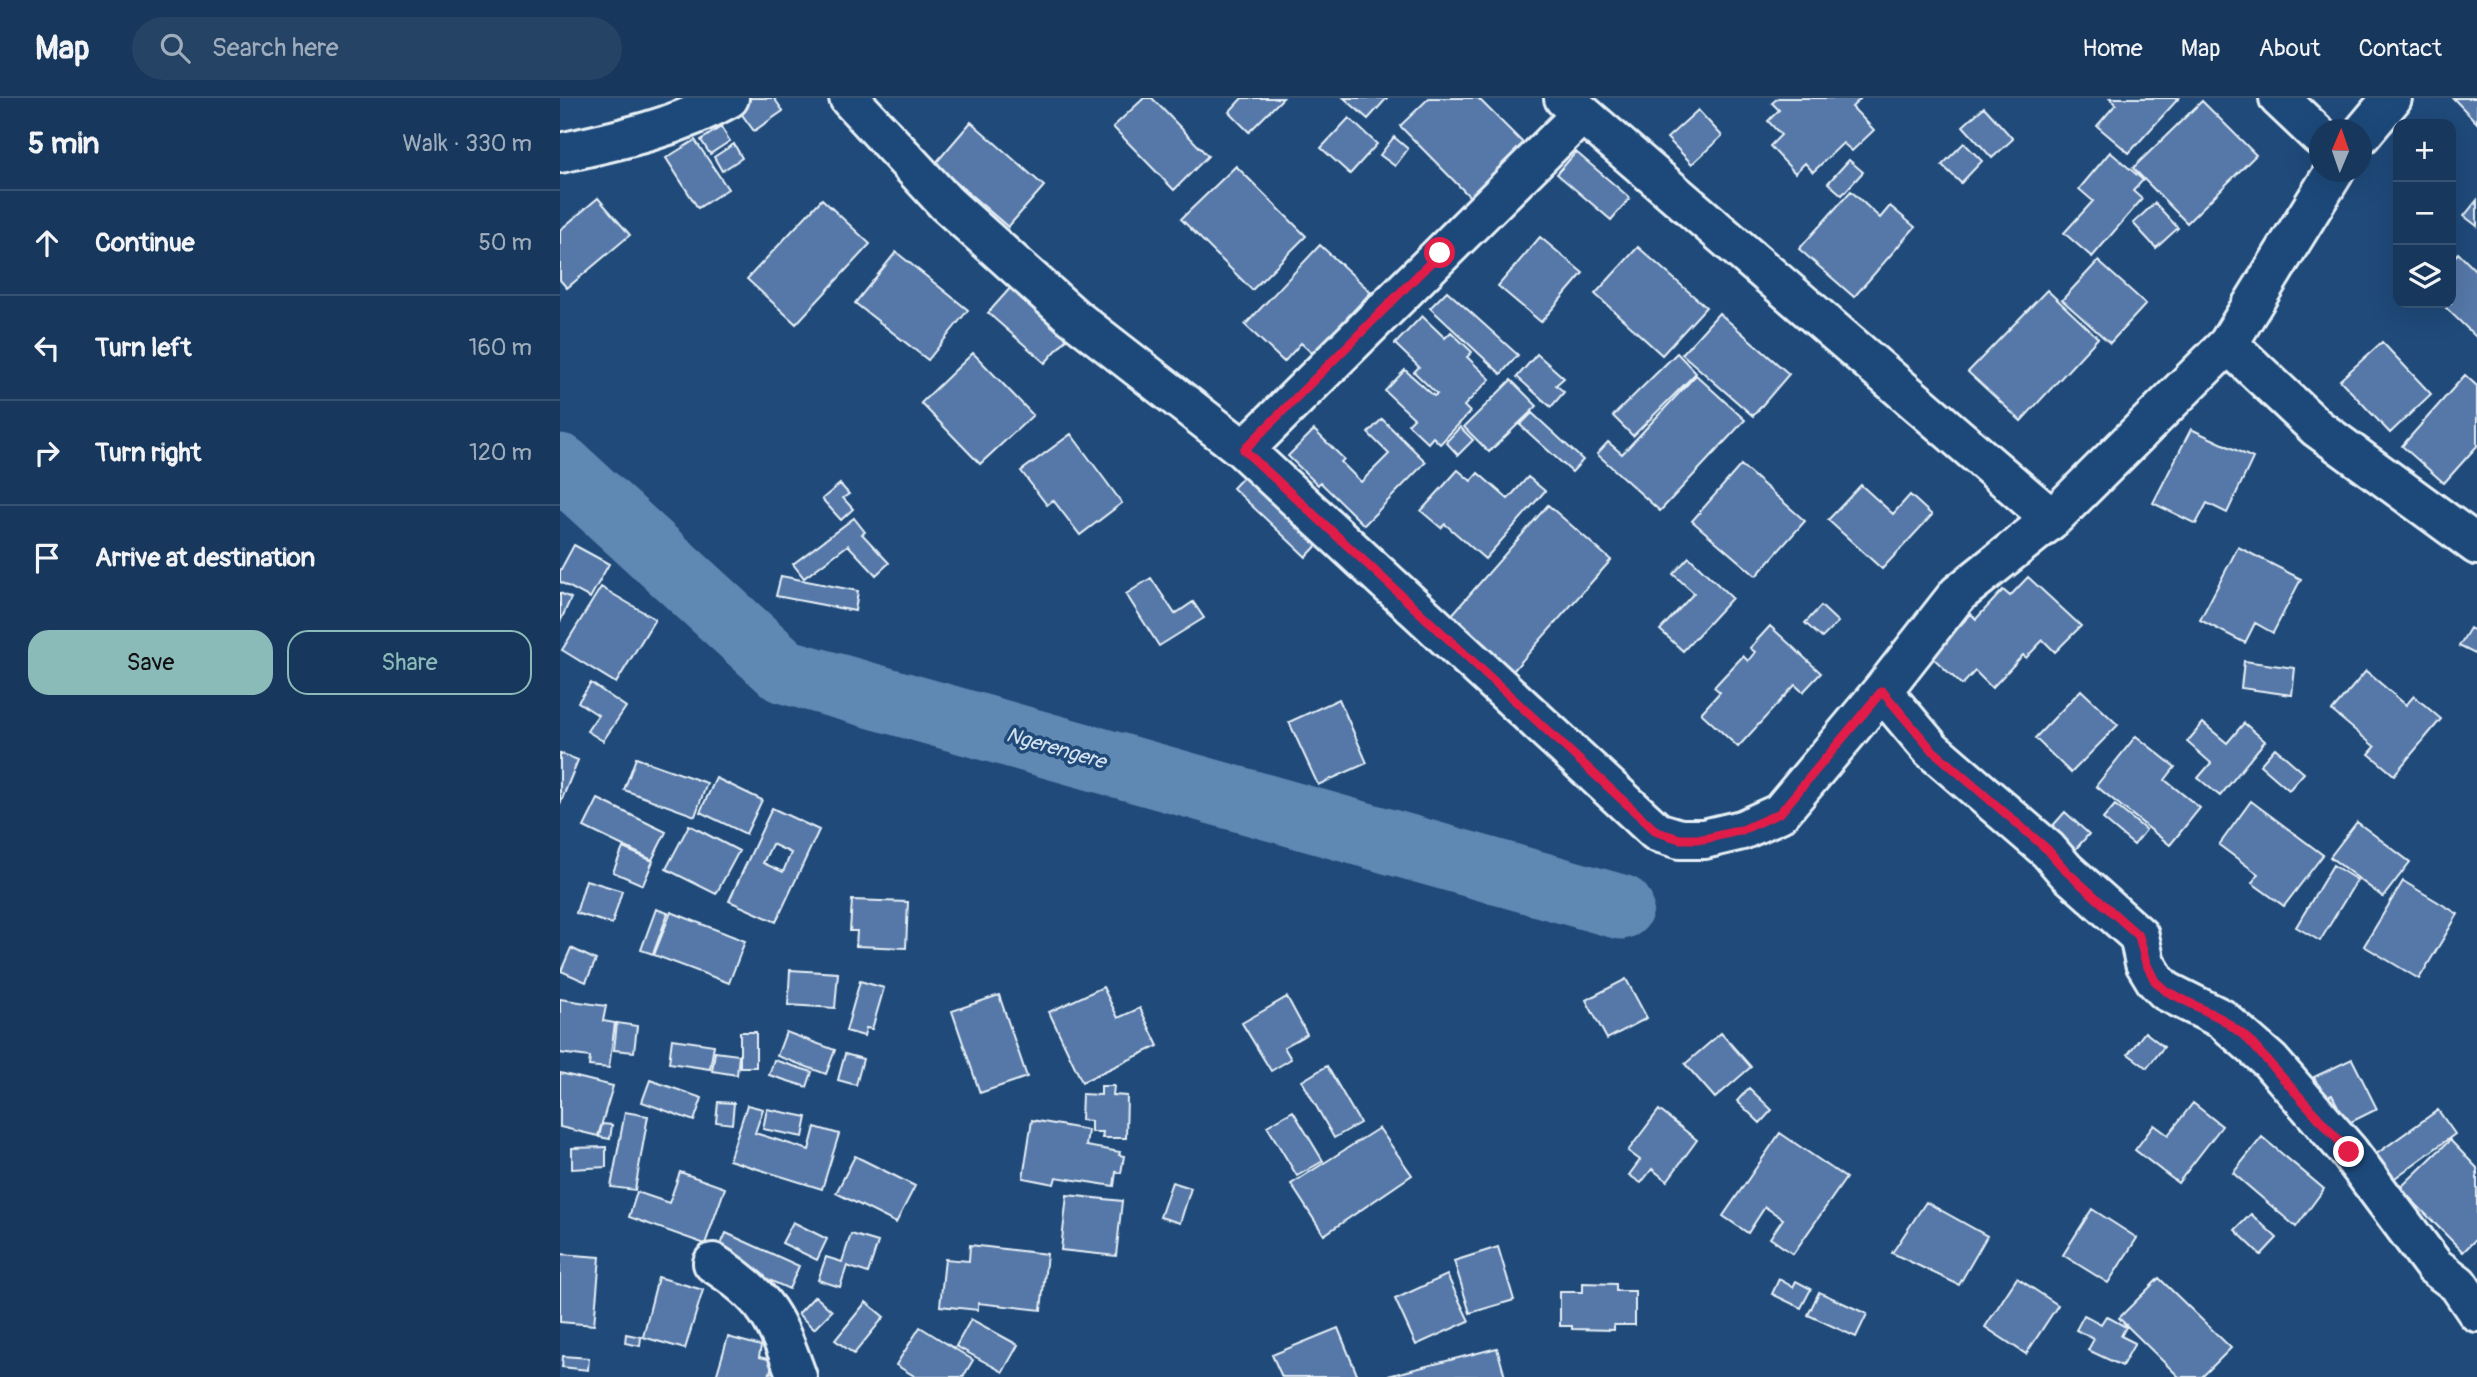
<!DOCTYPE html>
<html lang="en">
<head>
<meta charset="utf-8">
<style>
	body { margin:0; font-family:Pangolin,sans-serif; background:#244365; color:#f1f3f6 }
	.controls { position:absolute; right:21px; top:21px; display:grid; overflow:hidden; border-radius:14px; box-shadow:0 7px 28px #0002 }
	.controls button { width:63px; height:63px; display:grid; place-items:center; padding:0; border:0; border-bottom:2px solid #365272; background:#17385c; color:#f1f3f6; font:35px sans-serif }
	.compass { position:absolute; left:1749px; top:21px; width:63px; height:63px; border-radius:50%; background:#17385c; box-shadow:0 7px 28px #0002; rotate:2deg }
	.stop { position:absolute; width:21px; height:21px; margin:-16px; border:5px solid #e11d48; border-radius:50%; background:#fff }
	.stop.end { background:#e11d48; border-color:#fff; box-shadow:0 2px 7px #0008 }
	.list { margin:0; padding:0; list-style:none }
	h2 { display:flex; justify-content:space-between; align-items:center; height:91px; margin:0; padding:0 28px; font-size:30px }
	h2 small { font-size:23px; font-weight:400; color:#9eacbb }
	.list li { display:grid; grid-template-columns:46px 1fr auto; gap:21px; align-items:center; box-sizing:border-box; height:105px; padding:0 28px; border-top:2px solid #365272 }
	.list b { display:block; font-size:26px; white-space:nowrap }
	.list em { font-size:23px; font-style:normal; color:#9eacbb }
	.actions { display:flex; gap:14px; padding:21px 28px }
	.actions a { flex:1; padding:16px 0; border:2px solid #8bbbb9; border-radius:21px; text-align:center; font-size:24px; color:#8bbbb9 }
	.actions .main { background:#8bbbb9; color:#111 }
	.icon { flex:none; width:38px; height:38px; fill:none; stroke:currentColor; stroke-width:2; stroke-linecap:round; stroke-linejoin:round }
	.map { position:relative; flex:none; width:1917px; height:1279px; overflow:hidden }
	header { display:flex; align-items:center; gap:42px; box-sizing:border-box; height:98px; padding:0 35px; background:#17385c; border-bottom:2px solid #365272 }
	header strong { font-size:33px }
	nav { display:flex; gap:38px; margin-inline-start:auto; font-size:24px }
	.search { width:490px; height:63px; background:#244365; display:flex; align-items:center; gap:18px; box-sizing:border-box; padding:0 24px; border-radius:38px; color:#9eacbb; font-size:26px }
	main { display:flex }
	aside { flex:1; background:#17385c }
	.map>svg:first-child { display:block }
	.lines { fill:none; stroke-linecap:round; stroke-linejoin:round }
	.river { stroke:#5e88b2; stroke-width:65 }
	.building { fill:#5578a8; stroke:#e8f1f8; stroke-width:2; fill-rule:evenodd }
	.minor-casing { stroke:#e8f1f8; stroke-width:44 }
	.tertiary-casing { stroke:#e8f1f8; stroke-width:44 }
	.minor { stroke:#1f4a7a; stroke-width:38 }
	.tertiary { stroke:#1f4a7a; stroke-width:38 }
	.route { stroke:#e11d48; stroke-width:9 }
	.labels { text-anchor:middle; stroke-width:7; stroke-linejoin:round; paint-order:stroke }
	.water-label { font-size:21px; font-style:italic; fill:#d3e1ee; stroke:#1f4a7a }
</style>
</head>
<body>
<header>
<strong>Map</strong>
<div class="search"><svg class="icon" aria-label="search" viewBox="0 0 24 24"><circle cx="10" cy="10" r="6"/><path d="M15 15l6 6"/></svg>Search here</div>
<nav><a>Home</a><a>Map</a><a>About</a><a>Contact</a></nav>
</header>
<main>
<aside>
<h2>5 min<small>Walk · 330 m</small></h2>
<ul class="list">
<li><svg class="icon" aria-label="ahead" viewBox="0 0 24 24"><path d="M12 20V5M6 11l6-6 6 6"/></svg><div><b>Continue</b></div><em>50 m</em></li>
<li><svg class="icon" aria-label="left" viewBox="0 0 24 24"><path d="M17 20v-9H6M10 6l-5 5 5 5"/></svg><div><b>Turn left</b></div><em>160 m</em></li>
<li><svg class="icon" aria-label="right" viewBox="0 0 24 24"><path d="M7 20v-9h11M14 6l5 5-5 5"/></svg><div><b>Turn right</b></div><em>120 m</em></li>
<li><svg class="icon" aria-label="arrive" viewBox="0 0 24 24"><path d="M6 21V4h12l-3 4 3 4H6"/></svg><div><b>Arrive at destination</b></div></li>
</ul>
<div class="actions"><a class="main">Save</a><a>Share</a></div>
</aside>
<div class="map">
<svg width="1917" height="1279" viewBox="0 0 1917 1279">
	<rect width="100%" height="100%" fill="#1f4a7a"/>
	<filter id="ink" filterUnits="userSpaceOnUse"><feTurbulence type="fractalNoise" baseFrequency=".0143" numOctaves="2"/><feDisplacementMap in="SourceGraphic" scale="14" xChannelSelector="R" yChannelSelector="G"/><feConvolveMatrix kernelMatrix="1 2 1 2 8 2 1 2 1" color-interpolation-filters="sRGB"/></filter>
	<g filter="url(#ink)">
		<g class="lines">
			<path class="river" d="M0,368L224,573L1061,809"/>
		</g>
		<path class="building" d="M184,0H214L223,13L194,33L175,7Z
			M584,0H592L648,58L614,92L553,29Z
			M682,0H723L689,34L669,14Z
			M784,0H827L808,21Z
			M869,0H918L968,50L914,103L840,28Z
			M1218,0H1301L1292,9L1314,32L1292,53L1283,45L1253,74L1245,65L1235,75L1210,48L1221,37L1208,23L1219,12L1212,5Z
			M1550,0H1619L1569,55L1537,28L1556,6Z
			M1893,0H1917V25Z
			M1642,3L1696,57L1627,125L1573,70Z
			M1424,9L1453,41L1432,60L1403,28Z
			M1138,12L1162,38L1132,66L1107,40Z
			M789,20L817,46L790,76L761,50Z
			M411,24L484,88L448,129L375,66Z
			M161,29L170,43L150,56L141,42Z
			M834,39L848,51L835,68L820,57Z
			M135,42L168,91L138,110L106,60Z
			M1404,45L1422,63L1401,85L1382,67Z
			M174,46L182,60L162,73L154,59Z
			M1016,54L1070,100L1051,122L997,76Z
			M1550,54L1583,82L1573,93L1582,101L1532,159L1504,135L1533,103L1519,91Z
			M1289,62L1303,74L1282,97L1268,85Z
			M676,68L746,138L692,192L621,121Z
			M1291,93L1320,120L1330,108L1355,129L1294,199L1239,151Z
			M38,100L70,137L7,190L0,182V132Z
			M262,101L310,146L236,226L187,181Z
			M1917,102V128L1904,118Z
			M1595,105L1618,130L1596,150L1573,125Z
			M980,139L1023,175L981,224L938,188Z
			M760,147L811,194L753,256L741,245L724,264L685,227Z
			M1078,149L1146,209L1102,257L1035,196Z
			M336,154L408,212L368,262L295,205Z
			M1898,155L1917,174V240L1881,205H1891V163Z
			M1538,163L1586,206L1550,245L1502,202Z
			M452,188L509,238L485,265L428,215Z
			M1487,192L1538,240L1461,323L1408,274Z
			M887,193L958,257L941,276L870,210Z
			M1159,215L1229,276L1193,318L1122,256Z
			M862,218L885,240L891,234L912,254L907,259L930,281L904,308L910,314L880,346L873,339L868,345L848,326L854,320L825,293L845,272L874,298L877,296L854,274L859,269L835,246Z
			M1822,244L1871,296L1830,335L1780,282Z
			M413,255L473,317L420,366L361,305Z
			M1117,255L1136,275L1073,338L1053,318Z
			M977,256L1004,280L996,287L1004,294L991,309L957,279Z
			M1136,277L1185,322L1100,413L1037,356L1048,344L1062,356Z
			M1905,277L1917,288V348L1884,385L1842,348Z
			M951,282L977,308L929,354L904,329Z
			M972,315L1023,362L1012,374L960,327Z
			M822,321L866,364L804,427L760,384L758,387L728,358L754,332L784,361L781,364L801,384L829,356L808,335Z
			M900,329L913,342L898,357L886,344Z
			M1631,331L1693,360L1667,415L1647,405L1636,426L1593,405Z
			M511,336L562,405L520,437L493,402L487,407L461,373Z
			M1181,367L1245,423L1196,478L1132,423Z
			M690,372L763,441L746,459L673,390Z
			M898,372L911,383L918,375L948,401L968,379L985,393L925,461L885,426L881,430L861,413Z
			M280,386L289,396L283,400L293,411L281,422L262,401Z
			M1301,387L1333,416L1350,397L1372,417L1322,471L1268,422Z
			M988,407L1051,462L953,573L890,519Z
			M294,420L305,434L302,436L329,465L316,477L288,447L244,480L233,466Z
			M14,447L49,466L30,500L0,484V473Z
			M1678,449L1741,481L1713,535L1695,525L1685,545L1640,522Z
			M1129,459L1172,500L1123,553L1100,532L1134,495L1113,476Z
			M221,478L298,493L295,513L216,498Z
			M1468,479L1521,528L1495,554L1483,542L1466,560L1463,557L1432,590L1415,573L1402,587L1371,558L1411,516L1416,521L1443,492L1450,498Z
			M591,480L615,516L633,504L644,520L599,548L566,496Z
			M41,489L95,521L56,585L2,552Z
			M0,495L11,500L0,524Z
			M1261,508L1278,524L1262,540L1245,525Z
			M1210,528L1261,575L1243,594L1235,587L1178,649L1141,615L1160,594L1154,589L1183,558L1188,563L1195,554L1190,550Z
			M1910,530L1917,534V557L1899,548Z
			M1684,563L1735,570L1732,597L1681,590Z
			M1806,573L1846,607L1854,598L1881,621L1834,677L1809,656L1815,649L1772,613Z
			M31,585L66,609L43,643L27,633L38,617L18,604Z
			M1521,592L1558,627L1511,675L1475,640Z
			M779,601L807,665L758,687L729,624Z
			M1643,625L1667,645L1684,625L1705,643L1660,698L1638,680L1651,665L1627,644Z
			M1576,638L1615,669L1605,682L1640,710L1610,747L1536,688Z
			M1715,650L1744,675L1729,692L1700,667Z
			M0,655L18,662L0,706Z
			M76,660L147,685L135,718L64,692Z
			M156,680L202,702L186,736L140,714Z
			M38,701L106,734L92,762L24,729Z
			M1691,703L1763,757L1724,808L1692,785L1698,776L1659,747Z
			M1555,707L1586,732L1574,747L1543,721Z
			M212,710L259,732L216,824L169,803ZM212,746L231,755L223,774L203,765Z
			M1505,714L1529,736L1514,753L1489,732Z
			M1797,724L1850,764L1823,799L1770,759Z
			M129,727L179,753L156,796L106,771Z
			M63,750L93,763L83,787L53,774Z
			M1773,767L1797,782L1760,843L1736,829Z
			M26,782L62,793L52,826L16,815Z
			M1843,783L1898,816L1859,881L1804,848Z
			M292,802L348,804L346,850L296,848L297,833H290Z
			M96,811L108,815L93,856L81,852Z
			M111,814L185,843L169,885L94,857Z
			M11,850L36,862L26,884L1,873Z
			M230,872L278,875L275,910L228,907Z
			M1066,881L1087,920L1047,941L1026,902Z
			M300,883L324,890L312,931L306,930L304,938L286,933Z
			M543,889L558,920L580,910L598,948L522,984L489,914Z
			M439,897L467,979L420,995L392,913Z
			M727,899L747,936L724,949L731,961L711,973L682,925Z
			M0,901L46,908L43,923L55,925L49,970L29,968L30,959L0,955Z
			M57,925L77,928L74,954L54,952Z
			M180,934H196V969H180Z
			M226,934L275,952L266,976L217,958Z
			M1585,934L1604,949L1587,970L1568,956Z
			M1161,935L1191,969L1155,1000L1125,966Z
			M112,941L154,947L150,971L109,965Z
			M155,954L179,957L177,977L152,973Z
			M285,956L303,961L296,987L278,982Z
			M1792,961L1817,1011L1787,1026L1772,997L1764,1000L1754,979Z
			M214,962L252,974L247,989L209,977Z
			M767,968L800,1025L774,1040L742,983Z
			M0,975L53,988L38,1038L0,1029Z
			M90,982L142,1000L134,1023L82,1004Z
			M541,988H554L553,997L567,998L566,1040H542L543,1034H531V1023L521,1022L522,996L541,997Z
			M1189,990L1212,1012L1200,1025L1177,1003Z
			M158,1004L174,1005L172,1026L156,1024Z
			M1633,1005L1662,1028L1618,1085L1575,1052L1594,1027L1608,1037Z
			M187,1007L203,1011L195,1035L249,1052L255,1029L279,1036L262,1091L169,1062Z
			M207,1011L247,1019L243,1039L203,1031Z
			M1099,1012L1137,1042L1107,1083L1092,1071L1081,1085L1069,1077L1080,1062L1068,1053Z
			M1878,1012L1895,1036L1828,1085L1808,1062Z
			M733,1013L763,1063L737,1078L707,1028Z
			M65,1014L88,1018L75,1092L51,1089Z
			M472,1022L528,1032L526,1048L560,1054L559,1057L564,1058L561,1075L556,1074L554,1088L496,1079L494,1086L463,1080Z
			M42,1026L52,1027L50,1041L39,1039Z
			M819,1030L852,1077L764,1137L731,1086Z
			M1220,1035L1286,1080L1233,1156L1210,1140L1223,1121L1205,1109L1188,1135L1163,1118Z
			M1702,1039L1764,1091L1736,1129L1673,1075Z
			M1890,1042L1917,1070V1140L1903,1154L1840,1090Z
			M46,1049V1069L12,1071V1050Z
			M295,1058L355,1088L336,1125L276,1095Z
			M120,1074L165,1090L145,1146L69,1119L77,1094L109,1105Z
			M612,1084L631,1090L620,1125L600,1119Z
			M507,1097L562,1103L556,1158L501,1152Z
			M1366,1104L1427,1138L1399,1187L1332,1155Z
			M1532,1111L1577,1140L1548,1185L1503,1157Z
			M1691,1116L1717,1140L1701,1157L1675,1132Z
			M233,1124L267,1141L257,1162L222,1145Z
			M166,1135L239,1168L229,1191L156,1158Z
			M291,1136L318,1144L308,1175L287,1168L280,1189L258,1182L266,1159L282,1164Z
			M410,1147L487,1156L481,1212L418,1205V1212L380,1208L385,1161L409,1163Z
			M938,1149L954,1202L910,1215L894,1163Z
			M0,1156L40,1159L34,1227L0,1224Z
			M887,1177L909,1223L856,1247L835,1201Z
			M98,1179L143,1192L125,1251L83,1239Z
			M1457,1180L1498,1207L1466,1256L1425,1229Z
			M1599,1180L1671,1250L1642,1279H1619L1559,1220Z
			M1219,1181L1233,1189L1236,1183L1251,1191L1241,1210L1212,1196Z
			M1023,1185L1056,1186V1193H1075V1227H1054V1232L1012,1231V1228H1000V1194H1023Z
			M1259,1194L1307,1216L1296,1239L1248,1217Z
			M255,1198L272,1213L254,1231L238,1216Z
			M306,1204L324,1219L294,1256L275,1242Z
			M1524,1217L1541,1226L1546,1218L1566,1229L1561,1238L1575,1245L1562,1268L1528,1252L1534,1241L1516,1232Z
			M411,1221L458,1247L443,1274L396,1248Z
			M360,1229L413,1262L403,1279H356L336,1267Z
			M778,1230L798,1279H722L712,1257Z
			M66,1236L81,1239L80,1248L65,1245Z
			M168,1239L201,1248L199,1259L213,1262L209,1279H156Z
			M937,1250L945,1279L828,1278Z
			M3,1258L29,1260L28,1272L2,1269Z"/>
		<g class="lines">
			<g class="minor-casing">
				<path id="minor" d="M289,0L386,105L512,218L684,352L1097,734L1120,741H1144L1182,732L1220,715L1322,593L1398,496L1492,421L1668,246L1774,74
					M1004,0L1492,421
					M1719,0L1759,38
					M1801,37L1832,0
					M1668,246L1757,330L1917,447
					M684,352L1021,17
					M1322,593L1371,651L1488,752L1506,773L1579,838L1585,865L1596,883L1606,893L1662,921L1710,963L1789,1054L1874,1168L1898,1186L1917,1214
					M153,1165C207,1199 216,1221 237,1279"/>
			</g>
			<g class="tertiary-casing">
				<path id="tertiary" d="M0,55C59,42 116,30 169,0"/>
			</g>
			<use href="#minor" class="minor"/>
			<use href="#tertiary" class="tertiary"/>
		</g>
	</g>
	<g class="lines" filter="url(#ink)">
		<path class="route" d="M880,155L684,352L1097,734L1120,741H1144L1182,732L1220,715L1322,593L1371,651L1488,752L1506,773L1579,838L1586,865L1595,883L1606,893L1662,921L1686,939L1789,1054"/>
	</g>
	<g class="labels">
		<g class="water-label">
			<text transform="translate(496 650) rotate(16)" y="7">Ngerengere</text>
		</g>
	</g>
</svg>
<div class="controls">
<button>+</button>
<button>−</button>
<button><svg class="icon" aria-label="layers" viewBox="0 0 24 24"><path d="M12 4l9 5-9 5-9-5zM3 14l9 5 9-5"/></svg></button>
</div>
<svg class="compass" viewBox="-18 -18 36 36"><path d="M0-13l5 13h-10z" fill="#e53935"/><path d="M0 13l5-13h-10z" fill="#9eacbb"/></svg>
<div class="stop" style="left:880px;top:155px"></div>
<div class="stop end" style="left:1789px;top:1054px"></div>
</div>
</main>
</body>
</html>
